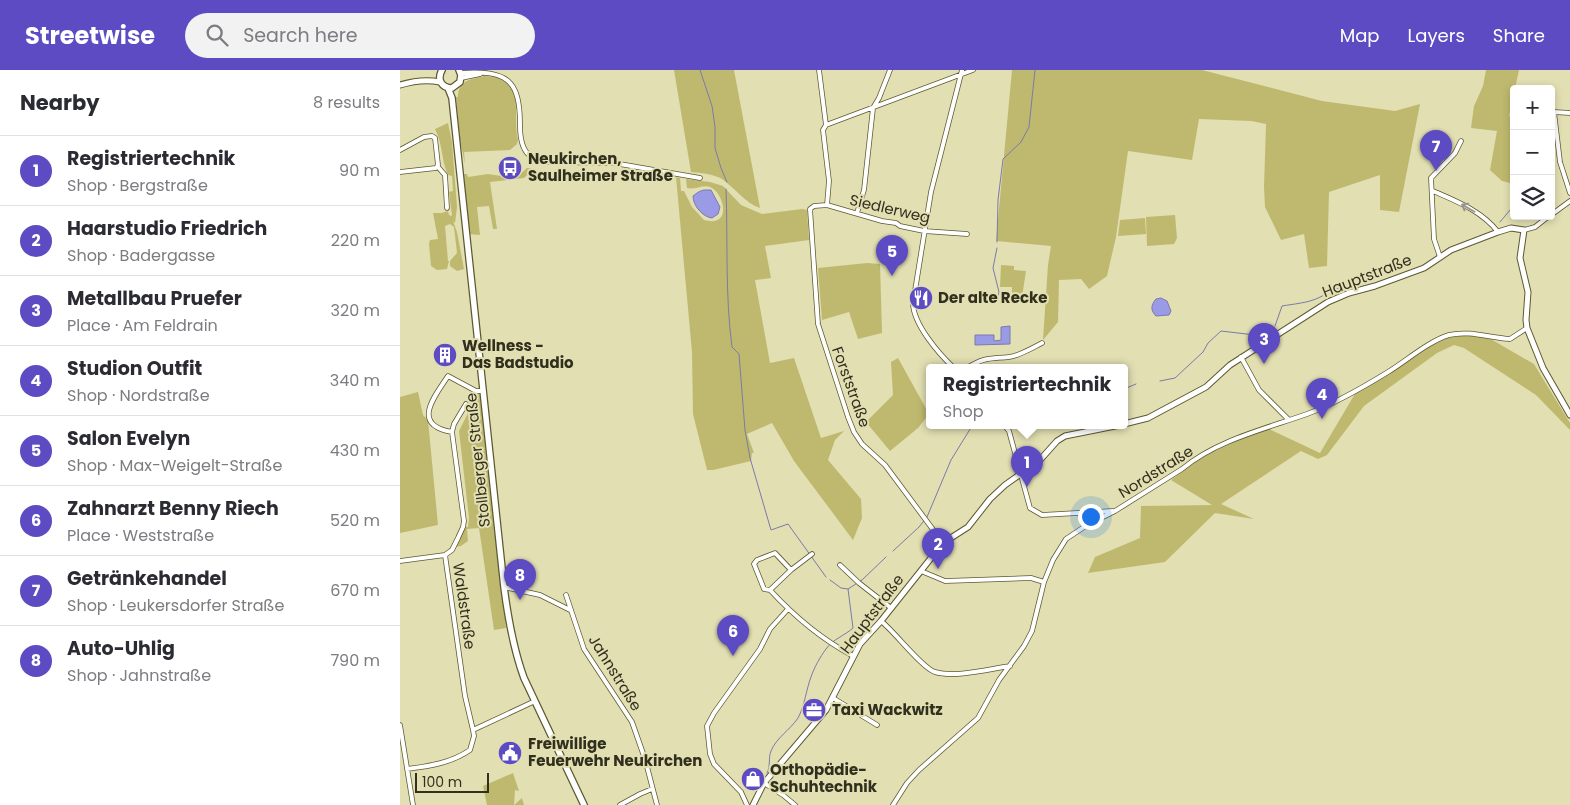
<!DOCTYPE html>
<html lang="en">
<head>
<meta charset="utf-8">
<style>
	body { margin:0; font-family:Poppins,sans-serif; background:#f2f2f3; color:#2b2b33 }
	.controls { position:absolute; right:15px; top:15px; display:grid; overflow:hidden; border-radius:5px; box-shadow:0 2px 8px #0003 }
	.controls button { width:45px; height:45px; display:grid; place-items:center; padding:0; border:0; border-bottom:1px solid #e1e1e2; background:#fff; color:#2b2b33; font:25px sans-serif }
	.scale { position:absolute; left:15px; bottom:12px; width:74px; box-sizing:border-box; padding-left:5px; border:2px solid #312f1e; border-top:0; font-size:14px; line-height:18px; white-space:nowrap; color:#312f1e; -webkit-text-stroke:4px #e2dfb2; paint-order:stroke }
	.you { position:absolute; left:690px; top:446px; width:18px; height:18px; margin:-12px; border:4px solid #fff; border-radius:50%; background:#1a73e8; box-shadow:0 0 0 8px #1a73e833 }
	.badge { display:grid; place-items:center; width:32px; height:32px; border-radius:50%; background:#5c4bc3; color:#fff; font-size:16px; font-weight:700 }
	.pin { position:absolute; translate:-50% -41px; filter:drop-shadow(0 1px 2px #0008) }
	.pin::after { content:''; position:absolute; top:26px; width:18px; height:15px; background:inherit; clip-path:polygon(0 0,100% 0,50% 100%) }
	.popup { position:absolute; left:526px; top:294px; width:202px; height:65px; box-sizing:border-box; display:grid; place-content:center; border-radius:5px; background:#fff; filter:drop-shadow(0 1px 4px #0005); font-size:16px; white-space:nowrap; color:#7c7c81 }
	.popup b { font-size:19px; color:#2b2b33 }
	.popup::after { content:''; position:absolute; left:50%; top:100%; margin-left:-10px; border:10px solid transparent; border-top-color:#fff }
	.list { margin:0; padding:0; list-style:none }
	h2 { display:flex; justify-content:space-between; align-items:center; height:65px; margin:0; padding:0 20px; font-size:21px }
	h2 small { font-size:16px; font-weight:400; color:#7c7c81 }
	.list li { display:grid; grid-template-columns:32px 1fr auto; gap:15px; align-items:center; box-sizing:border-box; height:70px; padding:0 20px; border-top:1px solid #e1e1e2 }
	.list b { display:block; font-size:19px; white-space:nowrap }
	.list p { margin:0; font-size:16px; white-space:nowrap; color:#7c7c81 }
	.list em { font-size:16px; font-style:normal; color:#7c7c81 }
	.icon { flex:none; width:28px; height:28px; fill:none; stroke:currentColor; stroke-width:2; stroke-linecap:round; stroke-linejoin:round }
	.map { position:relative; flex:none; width:1170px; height:735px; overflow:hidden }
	header { display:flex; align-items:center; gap:30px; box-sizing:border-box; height:70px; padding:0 25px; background:#5c4bc3; color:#fff }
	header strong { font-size:24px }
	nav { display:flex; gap:28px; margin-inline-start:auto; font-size:18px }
	.search { width:350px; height:45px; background:#f2f2f3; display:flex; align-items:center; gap:12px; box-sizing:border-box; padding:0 18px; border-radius:28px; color:#7c7c81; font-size:19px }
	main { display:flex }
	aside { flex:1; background:#fff }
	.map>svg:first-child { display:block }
	.green { fill:#bfb96f }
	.water { fill:#9b9ae6; stroke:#7b7aaa }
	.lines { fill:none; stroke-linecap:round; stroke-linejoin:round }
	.stream { stroke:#7b7aaa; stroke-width:1 }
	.minor-casing { stroke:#5c5931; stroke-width:5.5 }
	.tertiary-casing { stroke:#5c5931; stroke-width:7 }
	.secondary-casing { stroke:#5c5931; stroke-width:8 }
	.minor { stroke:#fff; stroke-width:4 }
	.tertiary { stroke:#fff; stroke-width:5 }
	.secondary { stroke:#fff; stroke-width:5.5 }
	.oneway { stroke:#98978e }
	.labels { text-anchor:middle; stroke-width:4; stroke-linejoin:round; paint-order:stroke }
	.poi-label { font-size:15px; font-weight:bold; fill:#312f1e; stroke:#e2dfb2; text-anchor:start }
	.street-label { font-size:15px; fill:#312f1e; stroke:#e2dfb2 }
</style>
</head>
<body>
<header>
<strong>Streetwise</strong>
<div class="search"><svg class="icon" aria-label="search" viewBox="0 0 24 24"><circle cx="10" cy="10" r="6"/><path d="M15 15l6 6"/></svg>Search here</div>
<nav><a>Map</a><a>Layers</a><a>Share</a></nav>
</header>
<main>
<aside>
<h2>Nearby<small>8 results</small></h2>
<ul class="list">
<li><span class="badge">1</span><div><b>Registriertechnik</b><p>Shop · Bergstraße</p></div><em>90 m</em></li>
<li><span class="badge">2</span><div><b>Haarstudio Friedrich</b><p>Shop · Badergasse</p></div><em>220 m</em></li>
<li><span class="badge">3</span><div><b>Metallbau Pruefer</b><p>Place · Am Feldrain</p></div><em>320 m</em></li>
<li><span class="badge">4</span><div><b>Studion Outfit</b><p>Shop · Nordstraße</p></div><em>340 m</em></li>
<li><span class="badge">5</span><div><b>Salon Evelyn</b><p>Shop · Max-Weigelt-Straße</p></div><em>430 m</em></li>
<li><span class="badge">6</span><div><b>Zahnarzt Benny Riech</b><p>Place · Weststraße</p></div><em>520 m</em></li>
<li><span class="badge">7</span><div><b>Getränkehandel</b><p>Shop · Leukersdorfer Straße</p></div><em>670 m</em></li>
<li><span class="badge">8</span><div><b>Auto-Uhlig</b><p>Shop · Jahnstraße</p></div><em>790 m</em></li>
</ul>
</aside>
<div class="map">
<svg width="1170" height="735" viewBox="0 0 1170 735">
	<rect width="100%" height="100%" fill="#e2dfb2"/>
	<path class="green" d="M274,0H334L360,138C345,133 335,118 322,109C313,104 301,103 291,102Z
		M612,0H802L922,31L995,41L1020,34L999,142L980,140V105L929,122L927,196L909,198L904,164L881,170L865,137L864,117L866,54L851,51L799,49L792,90L728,81L716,167L707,206L689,219L681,209L659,210L658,252L643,270L648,195L651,176L596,171Z
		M1086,0H1119L1109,46L1114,48V114L1102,111L1090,100L1097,61L1071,58L1074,36L1083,16Z
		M84,6C129,7 111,44 118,70L117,74L110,80L64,82L65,94L60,70L56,27H58C58,10 72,9 84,6Z
		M48,53L52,72L57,137L55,153L53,151L57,162L64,199L57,201L50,196V191L57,183L54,157L50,154L45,156L48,191H49L47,199L37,200L31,196L29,174L30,170L38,169L33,143H42L48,141L49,145L52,146L49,122L53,121L52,106L48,105C41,90 43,74 35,59Z
		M127,98H135L124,108L90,112L97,159H93L89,136L77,137L80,165L69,164L65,127L64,104H67L68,107L88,104L116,108Z
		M276,107L280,108L281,121H284L292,137L304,150C334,158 323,121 310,117C303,114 295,120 287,118L286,109L310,112L323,116L341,135L362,144L402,139L407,140L409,170L365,176L371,208L355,210L370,293L394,288L421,368L444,361L435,370L428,390L461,429L462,448L453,470L394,391L372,353L347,364L354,383H352L351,391L313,400H307L293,344L292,282Z
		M775,145L777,168L774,174L747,176L746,147Z
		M745,148L746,164L718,166L720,150Z
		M467,193L480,194L482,263L458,269L449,242L422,250L418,198Z
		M601,195L614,196V200L626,201L622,227L612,226V217H600Z
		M1067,265L1089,268L1134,294L1170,353V360L1136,325L1064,278L1054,275L1037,283L964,336L927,385L918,389L901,381L821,434L854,449L815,443L765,492L688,503L695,487L740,468L741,436L812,435L771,410L801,388L832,373L869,359L920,383L956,322L1028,277L1048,268Z
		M498,288L529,344L518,358L490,381L466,352L493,325L491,292Z
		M18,322L23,345L28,350L38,455L0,463V327Z
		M72,322L80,325L106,558L94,560L79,458L67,459L68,471L61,476L55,477L65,457H68L69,448L59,361L70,339L67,337L71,331L68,329Z
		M113,703L119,721L115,720L114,735L122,728L124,735H87L83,716Z"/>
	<path class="water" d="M304,120H311L320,137L318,144L312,148C303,147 293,136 293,126C297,123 299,121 304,120Z
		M761,228L767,231L771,241L769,245L756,246C750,240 751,235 756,229Z
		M610,256V274L575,275V265H594V271L601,270V257Z"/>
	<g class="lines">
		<path class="stream" d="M300,0L312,36L315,57V78L321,98L327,112
			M326,119C328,172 325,225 332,277L339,284L345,360L350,388L371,460L388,454L426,507
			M1100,152L1110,140
			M597,172L598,130L603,89L621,72L629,57L635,0
			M592,229L598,226L599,222L593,198L597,178
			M875,256L882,236C893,234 908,233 918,228C931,223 931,215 947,220
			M760,311L775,308L803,282L808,273L821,261L855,265L869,259
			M724,319L736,314
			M493,481L519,457L527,447L551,390L572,356
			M430,510L441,518L448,519
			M367,703C371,696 368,688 371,681C376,668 390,660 398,648C405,635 406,620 411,607C414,598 420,587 426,579C433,569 444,566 453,558L448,519L462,510L486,487"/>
		<g class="minor-casing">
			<path id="minor" d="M419,0L426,55L423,60L429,111L427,135
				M60,3C107,0 120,9 120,55C120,65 121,78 129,85C134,90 143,91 150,92L214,93L300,108
				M61,8L80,4
				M1170,43L1154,42L1160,92L1170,123
				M426,55L573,0
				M0,80L24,67L32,66L35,68L38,95L36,98L0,102
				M38,97L45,105L47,138
				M1033,121C1056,131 1082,141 1098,162
				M457,143L464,120L473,38L479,28L490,0
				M1151,145L1170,131
				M1124,160L1135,157L1149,146
				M1040,187L1034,169L1031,108L1055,83L1061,71
				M841,287L859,320L888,349
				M554,298C539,284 513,254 513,233L531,122L562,0
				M567,298C584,287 590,289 609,287C619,286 632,278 642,273
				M66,334L54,354L52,362L64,451L63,457L58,468L52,480L45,485L65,626L73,660
				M605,356L609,361L630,438L642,445L713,441
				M52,362C10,355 35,326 48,306L76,321H83
				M543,473L485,395L462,374L454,362L448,347L418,254L410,139L414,136L427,135L482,151L496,153L500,156L524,161L567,164
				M412,484L391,500L370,520C394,546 421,569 453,586
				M0,491L45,485
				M440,495L459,513L491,538
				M521,501L545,511L631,508L644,512
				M104,517L140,525L170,540
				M370,520L364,519L354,494L357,490L375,483L391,500
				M166,525L184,579L232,652L245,689L257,735
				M481,551C494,561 523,599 535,602C555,608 589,599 610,596
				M433,628L477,655
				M0,655L13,735
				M7,699C30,696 51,693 70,680L74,666L73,660L135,631
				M364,713L383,725L395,735
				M220,735L240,724L252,719
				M347,735L341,722L314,694L310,684L307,656L314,643L360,579L370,559L388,539
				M493,735L507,713L519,700L578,648L599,610L624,576L632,561L644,512L653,490L666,469L687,455L715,441L782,399C817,370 865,359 907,344C934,334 962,318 988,302C1006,291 1029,271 1049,265C1069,260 1090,268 1110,269L1127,258"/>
		</g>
		<g class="tertiary-casing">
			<path id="tertiary" d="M0,15C13,11 26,9 40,12
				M724,354L748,348L806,317L830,295L928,232L949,223L975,216L1024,198L1051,180L1098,162L1111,158L1124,160L1120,188L1128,222L1126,250L1127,258L1143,298L1170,345
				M353,735L364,713L426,640L460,574L481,551L543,473L568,457L590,429L605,415L640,390L657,371L665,366L715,356"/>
		</g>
		<g class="secondary-casing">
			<path id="secondary" d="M42,0C37,9 41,18 52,18L60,12L61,5L59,0
				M48,18L52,28L104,517C108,548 113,578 124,608L184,735"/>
		</g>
		<use href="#minor" class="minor"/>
		<use href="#tertiary" class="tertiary"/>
		<use href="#secondary" class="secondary"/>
	</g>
	<defs><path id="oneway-shaft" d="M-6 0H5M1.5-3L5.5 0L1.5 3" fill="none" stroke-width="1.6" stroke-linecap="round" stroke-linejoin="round" transform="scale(1.25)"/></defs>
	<use class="oneway" href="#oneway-shaft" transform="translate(1068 138) rotate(-150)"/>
	<defs>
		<g id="bus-disc" transform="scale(1.25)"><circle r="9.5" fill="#5c4bc3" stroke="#e2dfb2"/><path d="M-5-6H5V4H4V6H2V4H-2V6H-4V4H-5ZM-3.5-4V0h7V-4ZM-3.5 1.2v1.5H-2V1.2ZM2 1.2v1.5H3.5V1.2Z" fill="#fff"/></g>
		<g id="restaurant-disc" transform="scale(1.25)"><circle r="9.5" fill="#5c4bc3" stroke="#e2dfb2"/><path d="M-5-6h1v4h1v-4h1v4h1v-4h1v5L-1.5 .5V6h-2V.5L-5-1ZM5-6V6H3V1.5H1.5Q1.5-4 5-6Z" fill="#fff"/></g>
		<g id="building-disc" transform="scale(1.25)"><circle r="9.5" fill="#5c4bc3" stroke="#e2dfb2"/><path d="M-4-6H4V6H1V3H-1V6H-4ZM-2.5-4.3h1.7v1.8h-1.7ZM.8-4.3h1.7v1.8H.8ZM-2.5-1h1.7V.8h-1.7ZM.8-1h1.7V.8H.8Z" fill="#fff"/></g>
		<g id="office-disc" transform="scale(1.25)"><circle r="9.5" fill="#5c4bc3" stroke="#e2dfb2"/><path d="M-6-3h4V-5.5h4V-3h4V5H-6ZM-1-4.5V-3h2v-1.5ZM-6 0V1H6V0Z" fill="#fff"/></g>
		<g id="civic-disc" transform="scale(1.25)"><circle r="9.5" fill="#5c4bc3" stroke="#e2dfb2"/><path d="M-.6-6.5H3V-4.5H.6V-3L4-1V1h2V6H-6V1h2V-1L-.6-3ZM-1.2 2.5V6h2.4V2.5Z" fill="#fff"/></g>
		<g id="shop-disc" transform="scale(1.25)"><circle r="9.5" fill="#5c4bc3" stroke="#e2dfb2"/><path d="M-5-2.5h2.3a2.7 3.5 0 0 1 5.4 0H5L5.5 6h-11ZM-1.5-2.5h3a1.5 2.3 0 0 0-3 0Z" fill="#fff"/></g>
	</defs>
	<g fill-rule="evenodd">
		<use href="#bus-disc" x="110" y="98"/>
		<use href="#restaurant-disc" x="521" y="228"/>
		<use href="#building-disc" x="45" y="285"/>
		<use href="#office-disc" x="414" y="640"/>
		<use href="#civic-disc" x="110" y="683"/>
		<use href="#shop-disc" x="353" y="709"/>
	</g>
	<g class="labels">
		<g class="poi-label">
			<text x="128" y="94">Neukirchen,<tspan x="128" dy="17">Saulheimer Straße</tspan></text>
			<text x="538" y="233">Der alte Recke</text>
			<text x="62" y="281">Wellness -<tspan x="62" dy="17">Das Badstudio</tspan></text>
			<text x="432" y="645">Taxi Wackwitz</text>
			<text x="128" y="679">Freiwillige<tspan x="128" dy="17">Feuerwehr Neukirchen</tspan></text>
			<text x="370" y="705">Orthopädie-<tspan x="370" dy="17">Schuhtechnik</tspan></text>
		</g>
		<g class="street-label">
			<text transform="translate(490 139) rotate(13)" y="5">Siedlerweg</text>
			<text transform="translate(967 206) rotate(-21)" y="5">Hauptstraße</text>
			<text transform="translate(451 317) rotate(70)" y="5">Forststraße</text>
			<text transform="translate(78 390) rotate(-96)" y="5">Stollberger Straße</text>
			<text transform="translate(756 402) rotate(-32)" y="5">Nordstraße</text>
			<text transform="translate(64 536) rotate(82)" y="5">Waldstraße</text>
			<text transform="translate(472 544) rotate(-53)" y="5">Hauptstraße</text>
			<text transform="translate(215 603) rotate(58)" y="5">Jahnstraße</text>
		</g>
	</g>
</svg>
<div class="controls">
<button>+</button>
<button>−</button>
<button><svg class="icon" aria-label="layers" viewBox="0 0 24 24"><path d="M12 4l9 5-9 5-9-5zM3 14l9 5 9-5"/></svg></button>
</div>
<div class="scale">100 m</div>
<div class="you"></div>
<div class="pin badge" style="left:627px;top:417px">1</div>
<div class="popup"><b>Registriertechnik</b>Shop</div>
<div class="pin badge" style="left:538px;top:499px">2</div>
<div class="pin badge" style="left:864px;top:294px">3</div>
<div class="pin badge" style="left:922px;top:349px">4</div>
<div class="pin badge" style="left:492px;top:206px">5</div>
<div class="pin badge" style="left:333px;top:586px">6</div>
<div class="pin badge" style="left:1036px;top:101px">7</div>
<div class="pin badge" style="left:120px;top:530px">8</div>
</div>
</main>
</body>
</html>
